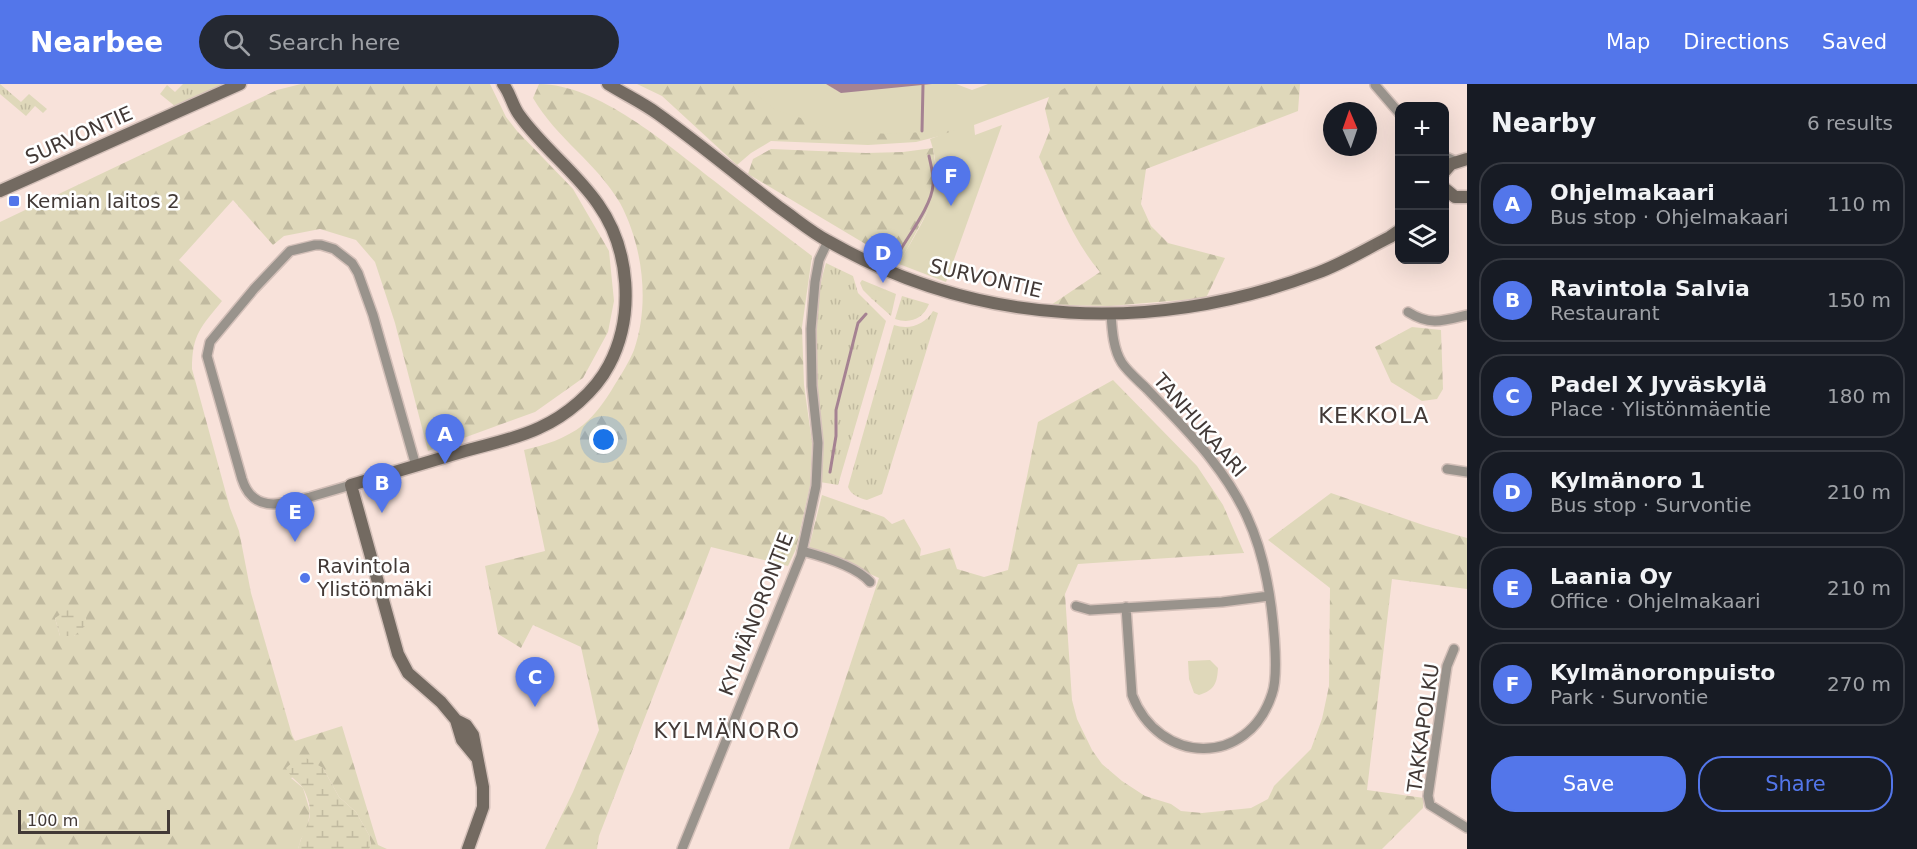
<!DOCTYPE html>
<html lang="en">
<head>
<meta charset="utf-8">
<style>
	body { margin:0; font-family:"DejaVu Sans",sans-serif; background:#242831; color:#f1f3f6 }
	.controls { position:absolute; right:18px; top:18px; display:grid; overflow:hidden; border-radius:12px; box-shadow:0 6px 24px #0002 }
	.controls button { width:54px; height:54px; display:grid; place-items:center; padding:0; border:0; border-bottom:2px solid #363941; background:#171b24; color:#f1f3f6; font:30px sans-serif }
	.compass { position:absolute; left:1323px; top:18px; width:54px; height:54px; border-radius:50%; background:#171b24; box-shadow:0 6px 24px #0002; rotate:358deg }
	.scale { position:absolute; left:18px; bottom:15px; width:152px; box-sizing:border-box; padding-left:6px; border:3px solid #423936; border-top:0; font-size:16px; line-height:21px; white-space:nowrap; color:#423936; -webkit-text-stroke:4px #fff; paint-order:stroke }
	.you { position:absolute; left:604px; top:356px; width:21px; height:21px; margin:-15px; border:4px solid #fff; border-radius:50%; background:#1a73e8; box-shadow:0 0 0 9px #1a73e833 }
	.badge { display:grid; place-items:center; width:39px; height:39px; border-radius:50%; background:#5376ea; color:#fff; font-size:20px; font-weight:700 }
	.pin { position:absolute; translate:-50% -50px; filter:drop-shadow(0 2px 3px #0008) }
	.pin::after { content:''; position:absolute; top:32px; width:21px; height:18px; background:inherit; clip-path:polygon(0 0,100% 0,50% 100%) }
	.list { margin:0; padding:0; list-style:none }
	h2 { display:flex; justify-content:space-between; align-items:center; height:78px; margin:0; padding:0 24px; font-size:26px }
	h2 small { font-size:20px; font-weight:400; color:#9ea1a6 }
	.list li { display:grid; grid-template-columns:39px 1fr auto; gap:18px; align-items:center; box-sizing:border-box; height:84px; margin:0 12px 12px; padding:0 12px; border:2px solid #363941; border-radius:24px }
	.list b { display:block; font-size:22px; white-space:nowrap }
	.list p { margin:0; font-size:20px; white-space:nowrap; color:#9ea1a6 }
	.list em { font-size:20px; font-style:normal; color:#9ea1a6 }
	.actions { display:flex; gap:12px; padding:18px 24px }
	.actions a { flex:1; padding:14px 0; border:2px solid #5376ea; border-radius:24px; text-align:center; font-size:21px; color:#5376ea }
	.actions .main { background:#5376ea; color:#fff }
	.icon { flex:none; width:33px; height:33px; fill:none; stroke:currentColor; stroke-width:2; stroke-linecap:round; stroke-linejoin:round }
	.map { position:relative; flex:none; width:1467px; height:765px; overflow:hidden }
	header { display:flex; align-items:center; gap:36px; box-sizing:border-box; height:84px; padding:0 30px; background:#5376ea; color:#fff }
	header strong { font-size:28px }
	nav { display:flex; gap:33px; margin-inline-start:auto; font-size:21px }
	.search { width:420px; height:54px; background:#242831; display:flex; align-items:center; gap:15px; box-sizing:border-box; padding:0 21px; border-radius:33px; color:#9ea1a6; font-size:22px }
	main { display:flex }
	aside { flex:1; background:#171b24 }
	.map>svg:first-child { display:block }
	.grass { fill:url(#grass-tufts) }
	.forest { fill:url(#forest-firs); fill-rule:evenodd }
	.wetland { fill:url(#wetland-marsh) }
	.green { fill:#dfd8ba }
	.water { fill:#a58292 }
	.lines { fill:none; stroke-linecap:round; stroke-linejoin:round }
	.stream { stroke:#a58292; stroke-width:3 }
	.street-casing { stroke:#d4c0b9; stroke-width:12 }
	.secondary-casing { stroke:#d4c0b9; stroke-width:15 }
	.street { stroke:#99938c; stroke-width:9 }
	.secondary { stroke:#736a61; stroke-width:12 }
	.poi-dot { fill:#5376ea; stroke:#fff; stroke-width:2 }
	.labels { text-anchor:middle; stroke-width:5; stroke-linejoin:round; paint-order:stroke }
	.street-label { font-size:20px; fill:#423936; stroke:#fff }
	.poi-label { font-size:20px; fill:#423936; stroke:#fff; text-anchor:start }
	.neighbourhood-label { font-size:21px; letter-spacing:1.5px; fill:#423936; stroke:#fff }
	.quarter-label { font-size:22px; letter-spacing:1.5px; fill:#423936; stroke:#fff }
</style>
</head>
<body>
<header>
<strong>Nearbee</strong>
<div class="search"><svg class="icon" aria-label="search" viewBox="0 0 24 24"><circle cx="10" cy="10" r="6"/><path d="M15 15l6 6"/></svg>Search here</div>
<nav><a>Map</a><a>Directions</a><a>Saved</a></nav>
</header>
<main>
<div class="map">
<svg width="1467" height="765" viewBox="0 0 1467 765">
	<defs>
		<pattern id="grass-tufts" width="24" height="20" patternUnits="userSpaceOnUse" patternTransform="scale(1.5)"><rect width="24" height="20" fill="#dfd8ba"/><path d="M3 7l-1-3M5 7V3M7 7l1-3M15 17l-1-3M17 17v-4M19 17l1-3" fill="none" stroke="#c1baa0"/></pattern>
		<pattern id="forest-firs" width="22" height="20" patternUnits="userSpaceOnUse" patternTransform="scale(1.5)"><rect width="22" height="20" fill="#dfd8ba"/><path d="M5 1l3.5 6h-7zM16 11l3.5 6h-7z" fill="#c1baa0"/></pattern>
		<pattern id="wetland-marsh" width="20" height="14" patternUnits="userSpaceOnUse" patternTransform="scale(1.5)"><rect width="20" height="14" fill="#dfd8ba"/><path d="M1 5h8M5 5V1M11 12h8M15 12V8" fill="none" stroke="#c1baa0"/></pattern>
	</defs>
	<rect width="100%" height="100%" fill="#f8e2da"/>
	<path class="grass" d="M0,0L21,18L29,10L47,25L43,29L35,22L26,32L0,10Z
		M183,0H230L176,23L160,10L167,1L175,8Z
		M826,179L853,192L858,209L886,237L838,401L820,398C822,327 805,247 826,179Z
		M862,196L896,210L891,232L871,214L863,206L860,199Z
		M902,212L929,220C923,235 910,240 895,235Z
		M933,227L938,229L882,410L867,416C859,414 851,411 848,403L894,241C909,246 925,241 933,227Z"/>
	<path class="forest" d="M301,0H490L506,33L517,47L573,105L609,167L614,217L608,248L583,294L535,328L428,367L395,239L375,178L356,156L320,145L284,152L273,161L233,116L179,176L222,217C201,243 192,250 192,285L230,424L239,447L251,509L292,651L295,657L342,642L378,761L387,765H369L371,761L369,751L356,728L339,713L323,684L291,694L303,704L310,727L307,746L301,755L298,765H0V138L277,6ZM55,534L86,535L74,552H60Z
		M539,0C598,0 668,61 713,96C746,122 779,147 812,172L802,243L804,301L812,358L810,402L796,465L788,482L711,463L599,752L597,765H545L573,708L599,646L581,563L533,541L521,564L498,550L485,482L545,467L524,366C545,361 565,355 583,341C595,331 606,316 614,302C621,291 629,278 634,266C650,220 643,162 620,119C597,79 556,54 533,14Z
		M637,0H826L837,7L894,2L954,0L963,46L916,58L868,61L771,57L751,69L737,81L662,12Z
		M1048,0H1300L1298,27L1146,85L1141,120L1151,142L1168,159L1225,174L1206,214L1110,222L1051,221L1100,188C1071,154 1057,112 1039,73L1050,46L1045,25L1049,13Z
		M933,64L937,94L935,113L899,180L748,90L753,75L771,65L866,69L903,68Z
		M1412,243L1441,246L1443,305L1437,315L1422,317L1391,298L1375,263Z
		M1113,296L1197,382L1223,421L1244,469L1078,480L1065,510L1072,616L1077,635L1092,666L1102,680L1122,697L1145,712L1171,720L1181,727L1202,729L1251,724L1268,715L1274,702L1311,665L1322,635L1329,602L1330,504L1268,456L1331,409L1426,442L1467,454V505L1392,495L1367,706L1424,714L1423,724L1382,765H789L879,494L809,463L822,411L884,433L892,440L904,435L921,465L920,472L950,464L957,485L984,493L1008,486L1038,338Z"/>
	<path class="wetland" d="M76,523L87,528L85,542L74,552H60L55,534L67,526Z
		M301,671L323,684L339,713L356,728L369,751L371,761L369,765H298C304,741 318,735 304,706C300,698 292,696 286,684Z"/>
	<path class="green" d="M743,0H826L841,9L894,2L934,0H956L972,6L988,0H1072L1049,13L974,41L975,51L1002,41L946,198L899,180C923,135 948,108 930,55L955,46L890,50L840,47L774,25Z
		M1210,576L1218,584C1217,599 1215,606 1199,611L1194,609L1189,595L1188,577Z"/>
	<path class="water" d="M826,0H932L841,9Z"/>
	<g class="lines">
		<path class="stream" d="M922,47L923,1
			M901,165C911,148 932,120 933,101C934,91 931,82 929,72
			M830,388L836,352V326L858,239L866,230"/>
		<g class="street-casing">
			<path id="street" d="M1375,1L1400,30
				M1444,72L1457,78
				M1408,228C1430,242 1443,237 1467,231
				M1111,230C1112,245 1113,265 1122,279C1128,288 1139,297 1147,305C1169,328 1192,350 1211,375C1241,413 1258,449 1267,497C1272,522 1280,588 1272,610C1248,684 1159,681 1132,611L1126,523
				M1447,385L1467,388
				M351,401C337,405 324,409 310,413C282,420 253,430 242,395L207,272L210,258L254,205L290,167L315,161H321L334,165L352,179L358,189L373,231L416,382
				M802,467C821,472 857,483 870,498
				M1076,522L1090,526L1222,518L1269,512
				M1454,565L1447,582L1428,712L1430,721L1467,744
				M682,765L801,472L816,402L818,359L812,302L811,245L815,198L819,176L828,157"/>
		</g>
		<g class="secondary-casing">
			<path id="secondary" d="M608,0C624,10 643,19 658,30C700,60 739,93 780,124C796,135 811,148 828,157C980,244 1155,250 1317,189C1342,180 1366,165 1390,153L1400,146
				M1444,88L1451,80L1467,75
				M1444,104L1455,113H1467
				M0,107L240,0
				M456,636L462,656L476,673
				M468,765L483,723V703L473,651L466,641L456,636L441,618L408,589L398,570L351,401C389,390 427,378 465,367C489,360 516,355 539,344C566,332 595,308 609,281C635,232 630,165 598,120C576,88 543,64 520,32C512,22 511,10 503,0"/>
		</g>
		<use href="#street" class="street"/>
		<use href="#secondary" class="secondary"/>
	</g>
	<g class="poi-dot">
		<rect x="8" y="111" width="12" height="12" rx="3"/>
		<circle cx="305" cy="494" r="6"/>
	</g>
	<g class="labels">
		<g class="street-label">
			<text transform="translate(79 51) rotate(-24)" y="7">SURVONTIE</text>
			<text transform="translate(986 194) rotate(13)" y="7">SURVONTIE</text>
			<text transform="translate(1200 341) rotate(49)" y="7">TANHUKAARI</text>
			<text transform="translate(756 530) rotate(-69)" y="7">KYLMÄNORONTIE</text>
			<text transform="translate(1423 644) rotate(-82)" y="7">TAKKAPOLKU</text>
		</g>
		<g class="poi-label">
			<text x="26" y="124">Kemian laitos 2</text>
			<text x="317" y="489">Ravintola<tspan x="317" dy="23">Ylistönmäki</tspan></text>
		</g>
		<g class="neighbourhood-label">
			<text x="727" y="654">KYLMÄNORO</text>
		</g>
		<g class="quarter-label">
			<text x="1374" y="339">KEKKOLA</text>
		</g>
	</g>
</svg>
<div class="controls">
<button>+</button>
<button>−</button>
<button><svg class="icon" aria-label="layers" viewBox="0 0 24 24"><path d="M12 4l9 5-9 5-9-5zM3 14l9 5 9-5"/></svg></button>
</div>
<svg class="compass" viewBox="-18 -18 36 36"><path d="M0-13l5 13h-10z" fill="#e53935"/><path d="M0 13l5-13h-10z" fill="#9ea1a6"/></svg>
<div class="scale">100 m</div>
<div class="you"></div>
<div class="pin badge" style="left:445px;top:380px">A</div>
<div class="pin badge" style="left:382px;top:429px">B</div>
<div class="pin badge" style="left:535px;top:623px">C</div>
<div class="pin badge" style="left:883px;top:199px">D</div>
<div class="pin badge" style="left:295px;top:458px">E</div>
<div class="pin badge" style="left:951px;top:122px">F</div>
</div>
<aside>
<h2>Nearby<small>6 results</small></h2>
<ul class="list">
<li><span class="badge">A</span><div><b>Ohjelmakaari</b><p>Bus stop · Ohjelmakaari</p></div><em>110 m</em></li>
<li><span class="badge">B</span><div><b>Ravintola Salvia</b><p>Restaurant</p></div><em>150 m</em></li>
<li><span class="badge">C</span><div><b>Padel X Jyväskylä</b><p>Place · Ylistönmäentie</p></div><em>180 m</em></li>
<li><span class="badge">D</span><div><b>Kylmänoro 1</b><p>Bus stop · Survontie</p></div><em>210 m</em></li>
<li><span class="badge">E</span><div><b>Laania Oy</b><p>Office · Ohjelmakaari</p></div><em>210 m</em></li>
<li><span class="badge">F</span><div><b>Kylmänoronpuisto</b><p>Park · Survontie</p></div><em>270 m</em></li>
</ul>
<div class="actions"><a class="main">Save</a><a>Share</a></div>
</aside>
</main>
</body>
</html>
